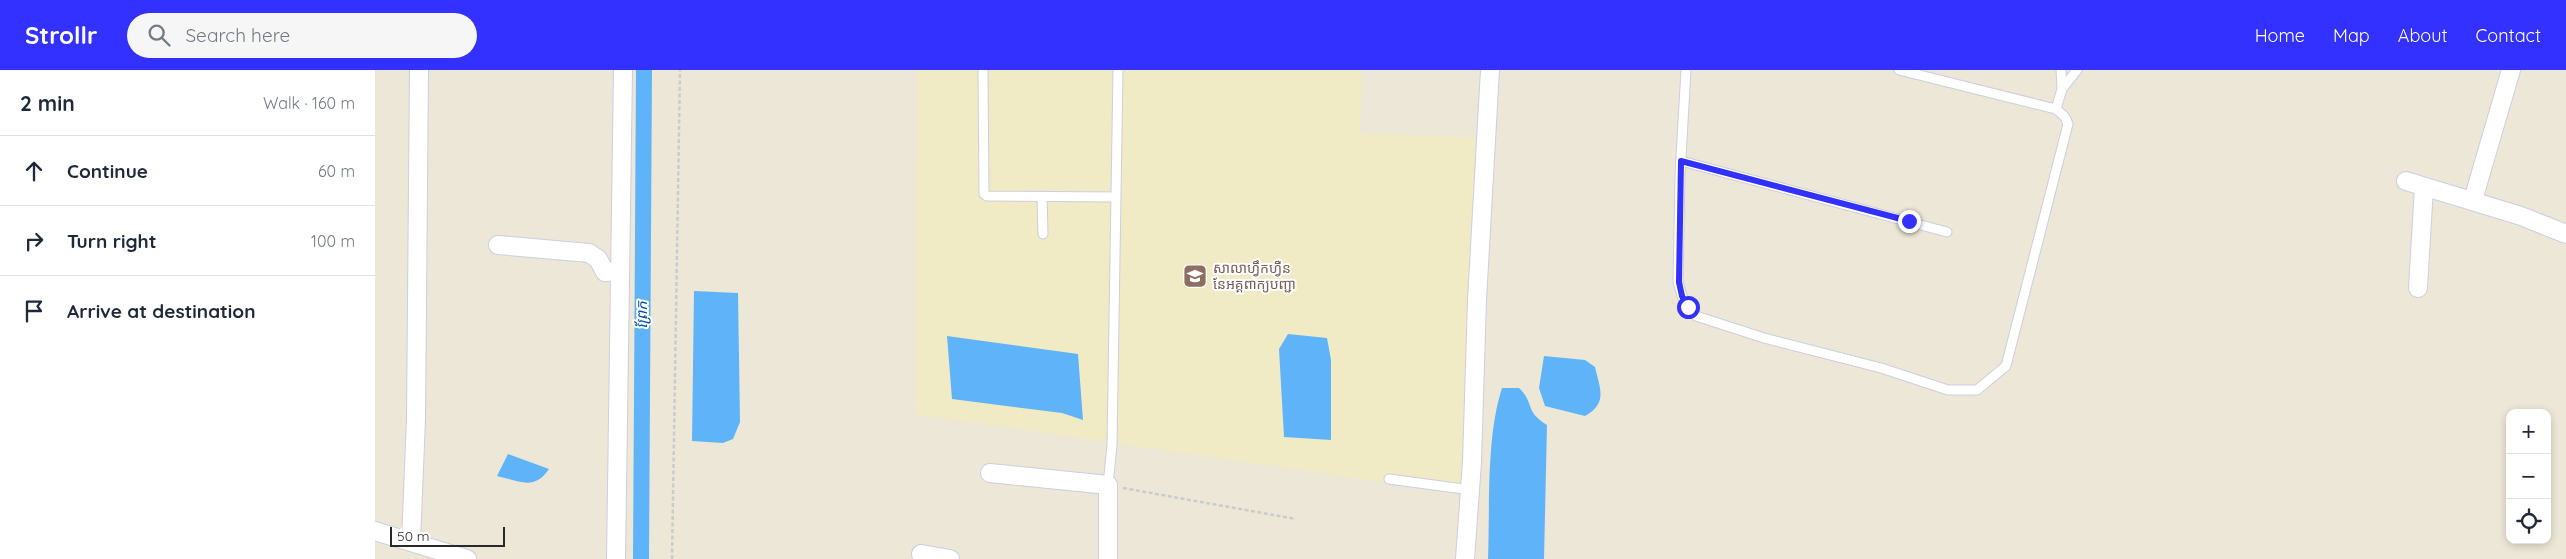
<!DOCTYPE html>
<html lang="en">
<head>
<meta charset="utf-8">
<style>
	body { margin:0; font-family:Quicksand,"Noto Sans Khmer",sans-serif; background:#f6f6f7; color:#1f2937 }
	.controls { position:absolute; right:15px; bottom:15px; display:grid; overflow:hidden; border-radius:10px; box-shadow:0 2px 8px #0003 }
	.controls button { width:45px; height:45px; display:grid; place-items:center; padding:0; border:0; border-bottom:1px solid #e0e1e3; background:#fff; color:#1f2937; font:25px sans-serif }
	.scale { position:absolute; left:15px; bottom:12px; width:115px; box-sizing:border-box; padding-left:5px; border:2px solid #282828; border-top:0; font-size:14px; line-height:18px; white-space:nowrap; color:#282828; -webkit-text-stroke:4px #fff; paint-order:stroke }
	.stop { position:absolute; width:15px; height:15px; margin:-11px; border:4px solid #3231ff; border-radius:50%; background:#fff }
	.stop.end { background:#3231ff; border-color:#fff; box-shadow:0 1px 5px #0008 }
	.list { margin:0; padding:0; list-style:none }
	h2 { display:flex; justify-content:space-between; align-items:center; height:65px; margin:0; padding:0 20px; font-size:21px }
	h2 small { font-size:16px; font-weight:400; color:#747a83 }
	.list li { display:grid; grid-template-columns:32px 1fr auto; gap:15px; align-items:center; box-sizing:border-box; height:70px; padding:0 20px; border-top:1px solid #e0e1e3 }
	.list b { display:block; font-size:19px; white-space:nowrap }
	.list em { font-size:16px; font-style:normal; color:#747a83 }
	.icon { flex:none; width:28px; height:28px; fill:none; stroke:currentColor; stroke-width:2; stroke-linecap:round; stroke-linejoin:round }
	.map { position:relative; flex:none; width:2191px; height:489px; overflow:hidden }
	header { display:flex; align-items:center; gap:30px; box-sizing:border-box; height:70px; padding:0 25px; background:#3231ff; color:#fff }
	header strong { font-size:24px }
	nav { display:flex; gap:28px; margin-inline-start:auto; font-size:18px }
	.search { width:350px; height:45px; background:#f6f6f7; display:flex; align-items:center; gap:12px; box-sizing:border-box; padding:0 18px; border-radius:28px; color:#747a83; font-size:19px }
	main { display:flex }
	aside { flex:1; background:#fff }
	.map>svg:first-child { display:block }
	.education { fill:#f0eac5 }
	.water { fill:#5fb4f9 }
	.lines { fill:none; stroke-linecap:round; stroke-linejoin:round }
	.canal { stroke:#5fb4f9; stroke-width:16 }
	.service-casing { stroke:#cdcde3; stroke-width:11 }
	.minor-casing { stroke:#cdcde3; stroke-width:20 }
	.path { stroke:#cbcbcb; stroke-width:2.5; stroke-dasharray:4 2.5; stroke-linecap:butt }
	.service { stroke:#fff; stroke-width:9 }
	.minor { stroke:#fff; stroke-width:18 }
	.route { stroke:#3231ff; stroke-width:6 }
	.labels { text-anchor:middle; stroke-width:4; stroke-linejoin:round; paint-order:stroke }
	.education-label { font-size:14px; fill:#785e54; stroke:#fff; text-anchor:start }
	.water-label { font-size:15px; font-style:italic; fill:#014da3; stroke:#fff }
</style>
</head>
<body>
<header>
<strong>Strollr</strong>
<div class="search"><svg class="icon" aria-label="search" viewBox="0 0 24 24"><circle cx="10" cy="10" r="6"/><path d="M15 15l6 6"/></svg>Search here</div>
<nav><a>Home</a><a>Map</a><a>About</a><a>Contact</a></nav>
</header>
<main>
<aside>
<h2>2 min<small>Walk · 160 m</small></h2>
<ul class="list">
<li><svg class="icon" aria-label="ahead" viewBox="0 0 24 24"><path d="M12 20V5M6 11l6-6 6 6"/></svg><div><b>Continue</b></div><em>60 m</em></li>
<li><svg class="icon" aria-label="right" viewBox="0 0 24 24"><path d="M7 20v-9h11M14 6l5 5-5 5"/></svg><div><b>Turn right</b></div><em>100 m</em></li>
<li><svg class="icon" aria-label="arrive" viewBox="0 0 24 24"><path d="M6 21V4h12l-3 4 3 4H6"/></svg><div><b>Arrive at destination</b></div></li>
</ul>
</aside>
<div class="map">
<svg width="2191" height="489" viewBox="0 0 2191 489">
	<rect width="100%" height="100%" fill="#ece7d7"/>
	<path class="education" d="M542,0H987L985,63L1104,68L1090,424L541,344Z"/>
	<path class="water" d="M319,221L363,223L365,352L358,369L348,373L317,371Z
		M913,264L952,268L956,290V370L909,367L904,279Z
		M572,266L703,284L708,350L687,343L577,329Z
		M1169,286L1210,290L1220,297C1225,319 1233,333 1210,346L1170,336L1164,318Z
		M1127,318H1144C1160,333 1149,341 1172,355L1169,489H1113C1115,437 1111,367 1127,318Z
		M133,384L174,399C159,421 145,411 122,406Z"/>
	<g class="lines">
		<path class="canal" d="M266,489L269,0"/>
		<g class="service-casing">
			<path id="service" d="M608,0L609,124L612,126L741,127
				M1311,0L1305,104L1303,212L1307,226L1321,246L1389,268L1506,298L1573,320H1602L1631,296L1693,54L1690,47L1681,39L1524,0
				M1687,19L1702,0
				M1681,39L1687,19L1686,0
				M1306,91L1572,162
				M667,127L668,164
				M1014,409L1096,420
				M733,415L737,375L743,0"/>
		</g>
		<g class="minor-casing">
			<path id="minor" d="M2031,111L2146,146L2191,164
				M2101,131L2100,123L2136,0
				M123,175L214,183L223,189L230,202L245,201
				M2043,218L2049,117
				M615,403L733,415V489
				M0,461L92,489
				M36,472L41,349L44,0
				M546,484L575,489
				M241,489L248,0
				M1090,489L1097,392L1102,230L1115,0"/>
		</g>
		<path class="path" d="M748,418L921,449
			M297,489L305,0"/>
		<use href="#service" class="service"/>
		<use href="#minor" class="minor"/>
	</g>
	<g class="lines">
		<path class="route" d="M1313,237L1307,226L1304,212L1306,91L1534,151"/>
	</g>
	<defs>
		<g id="school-square" transform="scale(1.25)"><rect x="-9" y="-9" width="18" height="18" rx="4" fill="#8d6e63" stroke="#fff"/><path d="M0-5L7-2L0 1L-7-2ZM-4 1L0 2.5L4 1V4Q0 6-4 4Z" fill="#fff"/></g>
	</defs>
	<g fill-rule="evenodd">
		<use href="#school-square" x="820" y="206"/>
	</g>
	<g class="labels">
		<g class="education-label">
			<text x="838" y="203">សាលាហ្វឹកហ្វឺន<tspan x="838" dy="16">នែអគ្គពាក្យបញ្ជា</tspan></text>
		</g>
		<g class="water-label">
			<text transform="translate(267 245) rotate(-90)" y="5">ព្រែក</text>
		</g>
	</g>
</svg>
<div class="controls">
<button>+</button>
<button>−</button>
<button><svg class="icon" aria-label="locate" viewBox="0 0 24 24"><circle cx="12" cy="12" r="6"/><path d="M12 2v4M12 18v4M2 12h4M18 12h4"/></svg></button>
</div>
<div class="scale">50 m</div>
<div class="stop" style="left:1313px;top:237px"></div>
<div class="stop end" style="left:1534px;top:151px"></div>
</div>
</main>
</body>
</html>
